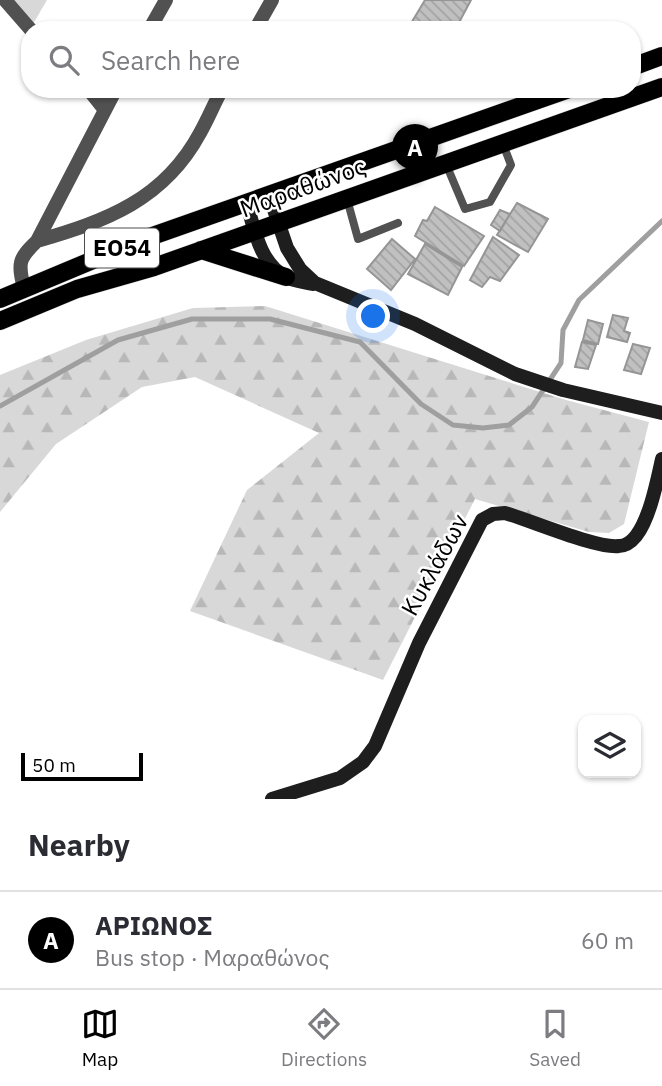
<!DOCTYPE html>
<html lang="en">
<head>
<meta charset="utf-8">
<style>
	body { margin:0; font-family:"IBM Plex Sans",sans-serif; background:#f2f2f3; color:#2b2b33 }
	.controls { position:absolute; right:21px; bottom:21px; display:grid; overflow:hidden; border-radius:14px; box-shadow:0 2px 5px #0004 }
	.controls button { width:63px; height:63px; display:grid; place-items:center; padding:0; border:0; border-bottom:2px solid #e1e1e2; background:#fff; color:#2b2b33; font:35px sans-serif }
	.scale { position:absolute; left:21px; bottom:18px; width:122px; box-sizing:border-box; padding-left:7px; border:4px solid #000; border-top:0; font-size:19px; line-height:24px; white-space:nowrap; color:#000; -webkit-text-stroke:5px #fff; paint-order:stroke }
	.you { position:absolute; left:374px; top:317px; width:24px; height:24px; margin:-18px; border:5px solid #fff; border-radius:50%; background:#1a73e8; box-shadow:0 0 0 10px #1a73e833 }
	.badge { display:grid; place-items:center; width:46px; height:46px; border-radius:50%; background:#000; color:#fff; font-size:23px; font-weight:700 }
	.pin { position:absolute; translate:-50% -58px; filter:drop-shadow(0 2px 4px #0008) }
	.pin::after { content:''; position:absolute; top:37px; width:24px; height:21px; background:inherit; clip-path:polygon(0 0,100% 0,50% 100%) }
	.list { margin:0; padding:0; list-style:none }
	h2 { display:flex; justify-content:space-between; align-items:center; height:91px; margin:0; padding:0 28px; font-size:30px }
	h2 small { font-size:23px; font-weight:400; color:#7c7c81 }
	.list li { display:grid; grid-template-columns:46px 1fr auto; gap:21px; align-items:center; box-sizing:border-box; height:98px; padding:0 28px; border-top:2px solid #e1e1e2 }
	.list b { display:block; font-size:26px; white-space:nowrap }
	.list p { margin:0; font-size:23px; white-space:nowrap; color:#7c7c81 }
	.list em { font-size:23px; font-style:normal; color:#7c7c81 }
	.icon { flex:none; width:38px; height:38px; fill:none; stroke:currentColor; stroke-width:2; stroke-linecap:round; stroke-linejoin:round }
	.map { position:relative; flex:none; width:662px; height:799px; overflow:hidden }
	.search { position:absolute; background:#fff; box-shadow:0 2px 5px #0004; left:21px; right:21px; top:21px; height:77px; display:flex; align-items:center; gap:18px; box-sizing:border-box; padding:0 24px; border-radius:28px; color:#7c7c81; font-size:26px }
	.sheet { height:189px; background:#fff }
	nav { display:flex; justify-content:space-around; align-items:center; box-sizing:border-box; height:98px; border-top:2px solid #e1e1e2; background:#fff; font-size:19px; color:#7c7c81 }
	nav a { display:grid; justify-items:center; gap:4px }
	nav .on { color:#000 }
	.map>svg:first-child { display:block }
	.grass { fill:url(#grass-tufts) }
	.forest { fill:url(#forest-firs) }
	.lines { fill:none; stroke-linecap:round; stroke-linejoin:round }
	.stream { stroke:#9f9f9f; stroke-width:5 }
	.building { fill:url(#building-back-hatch); stroke:#959595; stroke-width:2 }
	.primary-casing { stroke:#dbdbdb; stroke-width:19 }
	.lane { stroke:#515151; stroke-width:8 }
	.street { stroke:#515151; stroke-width:14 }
	.secondary { stroke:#1e1e1e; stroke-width:14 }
	.primary { stroke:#000; stroke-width:18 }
	.labels { text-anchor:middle; stroke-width:5; stroke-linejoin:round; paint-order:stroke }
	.shield { fill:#fff; stroke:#4c4c4c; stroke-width:2 }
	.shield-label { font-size:23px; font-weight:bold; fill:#000 }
	.street-label { font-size:24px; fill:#000; stroke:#fff }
</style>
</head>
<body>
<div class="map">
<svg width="662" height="799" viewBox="0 0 662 799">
	<defs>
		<pattern id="grass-tufts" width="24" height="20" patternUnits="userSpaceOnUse" patternTransform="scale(1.75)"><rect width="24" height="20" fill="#d8d8d8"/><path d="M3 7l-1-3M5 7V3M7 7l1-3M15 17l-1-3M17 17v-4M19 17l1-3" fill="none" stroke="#b8b8b8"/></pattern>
		<pattern id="forest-firs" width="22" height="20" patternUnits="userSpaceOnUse" patternTransform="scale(1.75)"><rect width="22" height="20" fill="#d8d8d8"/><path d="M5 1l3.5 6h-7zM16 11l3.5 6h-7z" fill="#b8b8b8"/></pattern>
		<pattern id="building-back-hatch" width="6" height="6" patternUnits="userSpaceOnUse" patternTransform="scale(1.75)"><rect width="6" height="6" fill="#c0c0c0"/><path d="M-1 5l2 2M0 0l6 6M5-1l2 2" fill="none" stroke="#a3a3a3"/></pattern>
	</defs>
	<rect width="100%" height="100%" fill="#fff"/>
	<path class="grass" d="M11,0H47L33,24Z"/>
	<path class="forest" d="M265,306L566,400L649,422L624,524L609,533L589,532L475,499L383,680L190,611L247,490L319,433L195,377L142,387L56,444L0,512V375L86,340L193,308Z"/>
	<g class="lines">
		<path class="stream" d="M0,406L118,340L192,319H270L360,342L421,404L453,425L483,428L509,425L532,407L561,363L563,330L579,300L662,221"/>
	</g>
	<path class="building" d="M425,0H471L455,30H407Z
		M517,203L548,219L528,252L497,235Z
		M435,207L484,236L464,266L415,236L423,220L427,221Z
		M500,210L510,214L500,231L491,225Z
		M493,237L519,255L500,281L490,277L482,287L470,280Z
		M392,239L415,259L391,290L367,269Z
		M425,244L462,267L448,295L408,274Z
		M613,315L628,318L624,331L630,333L627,342L607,337Z
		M588,320L603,324L598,344L583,340Z
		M582,342L596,345L588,369L575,367Z
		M633,344L650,348L641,374L624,370Z"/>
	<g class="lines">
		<g class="primary-casing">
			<path id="primary" d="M632,67L662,56
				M201,250L286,277
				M0,299L141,240L569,89
				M0,321L77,289L154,267L662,87"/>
		</g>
		<path class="lane" d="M446,164L465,209L490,202L511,165L503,144
			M347,199L358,239L398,223"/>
		<path class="street" d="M5,0L31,30
			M149,30L166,0
			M255,30L272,0
			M88,89L104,109
			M37,241C106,221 164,200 200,133C208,119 214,104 222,89
			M24,289C18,263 18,259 37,241L116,89"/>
		<path class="secondary" d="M269,195L287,248L300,269L315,283L415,324L515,374L563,390L662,413
			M247,204C254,228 260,264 286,277C293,281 305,282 313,284
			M272,799L340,778L363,762L375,746L419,643L482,520L493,514L505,513C530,520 597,549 619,546C626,546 632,541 636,536C650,518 657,481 662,459"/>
		<use href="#primary" class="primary"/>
	</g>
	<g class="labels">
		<rect class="shield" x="85" y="228.5" width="74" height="39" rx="5"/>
		<g class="shield-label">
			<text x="122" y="256">ΕΟ54</text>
		</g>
		<g class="street-label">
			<text transform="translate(303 188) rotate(-20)" y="8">Μαραθώνος</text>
			<text transform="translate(435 565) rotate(-61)" y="8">Κυκλάδων</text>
		</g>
	</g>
</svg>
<div class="controls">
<button><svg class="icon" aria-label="layers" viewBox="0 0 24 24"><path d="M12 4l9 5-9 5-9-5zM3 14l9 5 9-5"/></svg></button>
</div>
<div class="scale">50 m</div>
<div class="you"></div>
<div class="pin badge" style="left:415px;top:182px">A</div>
<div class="search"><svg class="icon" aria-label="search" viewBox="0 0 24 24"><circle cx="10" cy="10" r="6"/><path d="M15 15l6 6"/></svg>Search here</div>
</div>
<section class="sheet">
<h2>Nearby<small></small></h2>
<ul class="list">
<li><span class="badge">A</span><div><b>ΑΡΙΩΝΟΣ</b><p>Bus stop · Μαραθώνος</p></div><em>60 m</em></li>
</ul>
</section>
<nav>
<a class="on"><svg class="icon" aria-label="map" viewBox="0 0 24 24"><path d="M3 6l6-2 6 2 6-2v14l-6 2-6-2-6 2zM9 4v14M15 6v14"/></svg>Map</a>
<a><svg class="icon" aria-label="directions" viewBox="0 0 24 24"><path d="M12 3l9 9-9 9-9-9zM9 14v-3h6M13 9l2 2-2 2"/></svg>Directions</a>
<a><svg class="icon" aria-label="saved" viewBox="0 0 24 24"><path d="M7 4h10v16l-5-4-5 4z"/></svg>Saved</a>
</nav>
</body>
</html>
